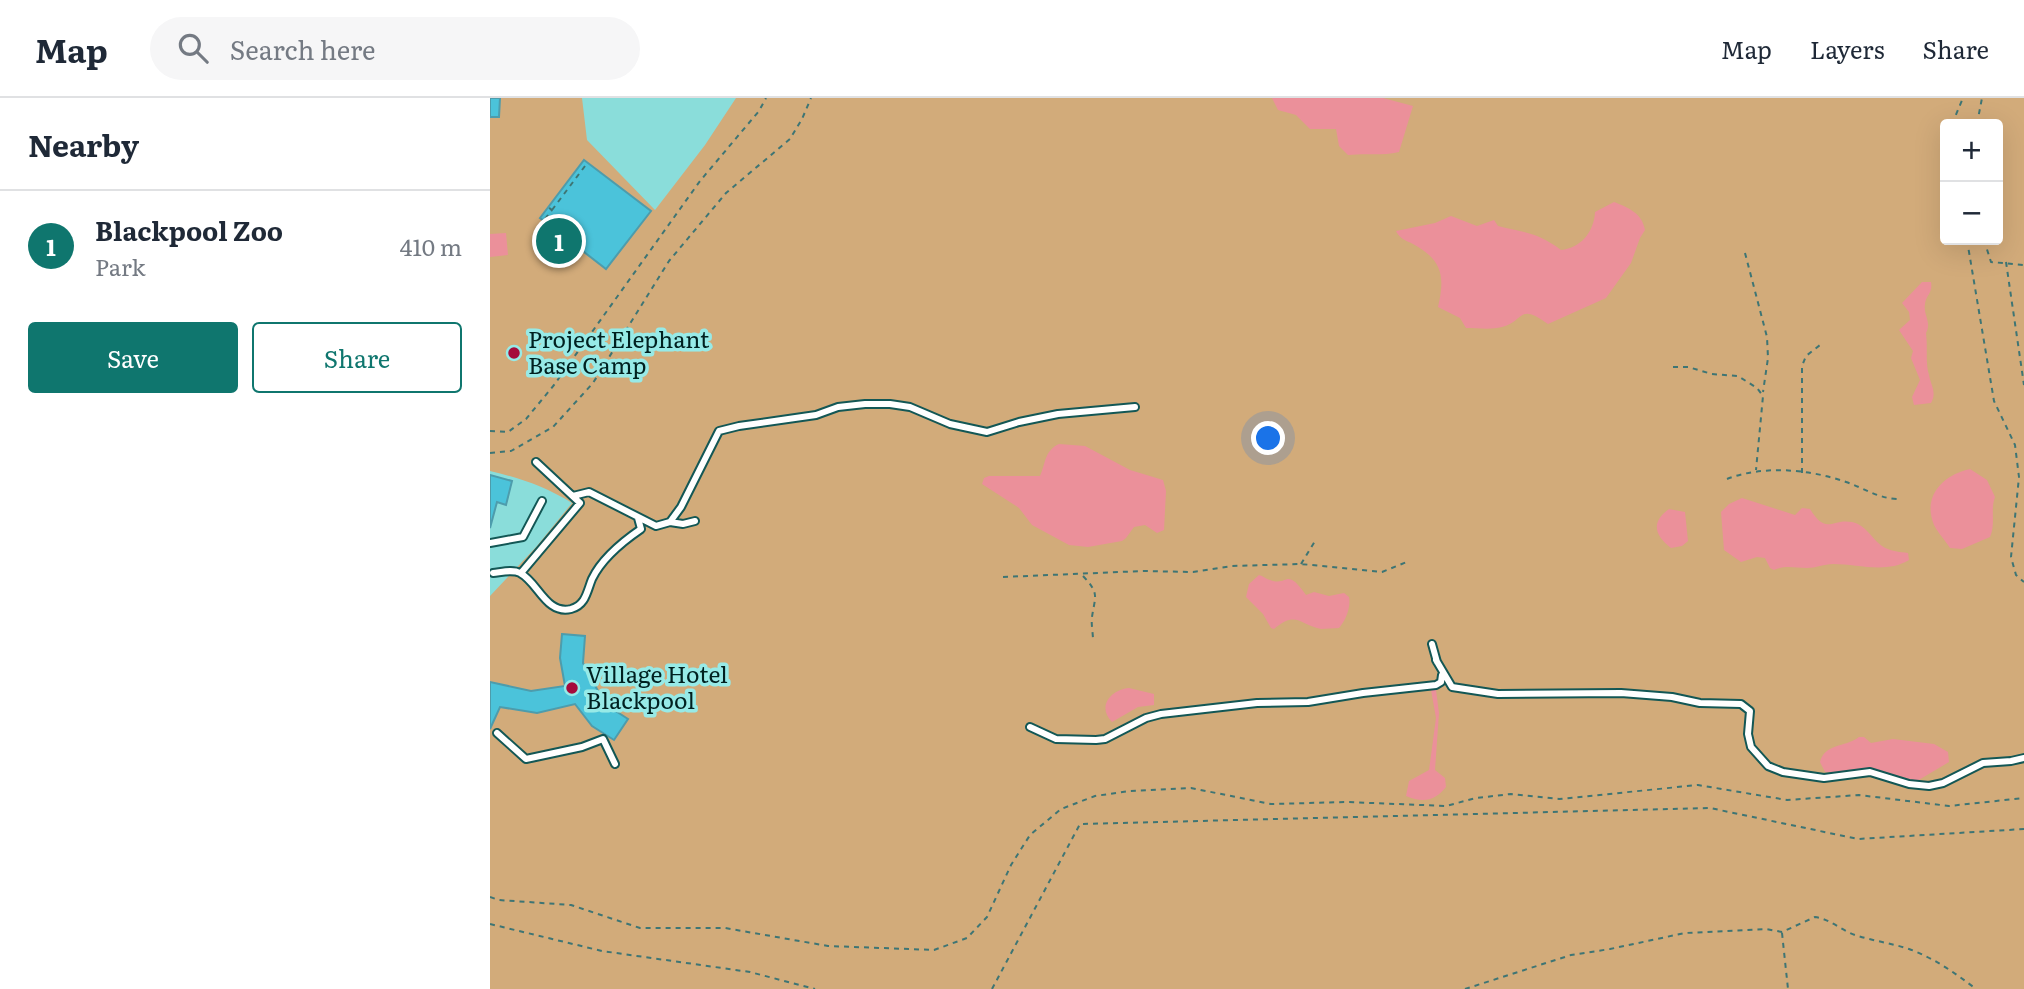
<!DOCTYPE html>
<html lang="en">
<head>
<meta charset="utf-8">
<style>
	body { margin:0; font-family:Literata,serif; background:#f6f6f7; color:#1f2937 }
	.controls { position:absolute; right:21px; top:21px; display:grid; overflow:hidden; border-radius:7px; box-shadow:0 7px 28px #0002 }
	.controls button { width:63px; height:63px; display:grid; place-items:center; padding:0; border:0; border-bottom:2px solid #e0e1e3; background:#fff; color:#1f2937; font:35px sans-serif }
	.you { position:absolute; left:779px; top:341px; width:24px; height:24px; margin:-18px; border:5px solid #fff; border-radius:50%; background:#1a73e8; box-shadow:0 0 0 10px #1a73e833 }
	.badge { display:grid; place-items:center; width:46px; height:46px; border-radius:50%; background:#0f766e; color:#fff; font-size:23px; font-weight:700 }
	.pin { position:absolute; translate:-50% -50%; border:4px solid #fff; box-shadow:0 2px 7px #0006 }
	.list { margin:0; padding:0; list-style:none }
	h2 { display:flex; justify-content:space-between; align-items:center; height:91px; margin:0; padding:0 28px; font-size:30px }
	h2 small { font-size:23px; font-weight:400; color:#747a83 }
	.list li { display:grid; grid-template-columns:46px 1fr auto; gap:21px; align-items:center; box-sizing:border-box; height:112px; padding:0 28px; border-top:2px solid #e0e1e3 }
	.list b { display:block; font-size:26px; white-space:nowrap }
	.list p { margin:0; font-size:23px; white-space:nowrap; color:#747a83 }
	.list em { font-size:23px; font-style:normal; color:#747a83 }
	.actions { display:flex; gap:14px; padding:21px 28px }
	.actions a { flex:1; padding:16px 0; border:2px solid #0f766e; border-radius:7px; text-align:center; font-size:24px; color:#0f766e }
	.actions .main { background:#0f766e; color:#fff }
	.icon { flex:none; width:38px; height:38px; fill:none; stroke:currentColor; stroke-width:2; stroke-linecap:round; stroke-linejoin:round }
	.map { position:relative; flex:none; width:1534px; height:891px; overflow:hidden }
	header { display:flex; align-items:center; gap:42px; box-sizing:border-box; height:98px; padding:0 35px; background:#fff; border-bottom:2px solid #e0e1e3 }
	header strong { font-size:33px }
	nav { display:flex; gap:38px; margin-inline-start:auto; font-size:24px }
	.search { width:490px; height:63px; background:#f6f6f7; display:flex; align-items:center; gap:18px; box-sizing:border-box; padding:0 24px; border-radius:38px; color:#747a83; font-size:26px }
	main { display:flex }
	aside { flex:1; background:#fff }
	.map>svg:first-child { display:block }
	.green { fill:#d2ab7a; fill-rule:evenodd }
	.water { fill:#eb909a }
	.building { fill:#4bc3da; stroke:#4d9cac; stroke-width:2 }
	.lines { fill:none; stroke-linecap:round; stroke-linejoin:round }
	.lane-casing { stroke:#135755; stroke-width:10 }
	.path { stroke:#3e7574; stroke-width:2; stroke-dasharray:5 5; stroke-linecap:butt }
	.lane { stroke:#fff; stroke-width:6 }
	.poi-dot { fill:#a50a3c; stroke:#97eae7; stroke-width:2.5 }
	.labels { text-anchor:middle; stroke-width:7; stroke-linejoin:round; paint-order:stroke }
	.poi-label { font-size:23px; fill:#002020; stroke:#97eae7; text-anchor:start }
</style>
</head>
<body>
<header>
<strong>Map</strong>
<div class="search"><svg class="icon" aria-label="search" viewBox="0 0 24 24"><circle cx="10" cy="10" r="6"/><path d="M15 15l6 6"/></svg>Search here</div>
<nav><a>Map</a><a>Layers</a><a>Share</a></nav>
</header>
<main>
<aside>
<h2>Nearby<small></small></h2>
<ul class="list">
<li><span class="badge">1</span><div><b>Blackpool Zoo</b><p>Park</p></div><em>410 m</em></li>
</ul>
<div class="actions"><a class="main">Save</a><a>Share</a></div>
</aside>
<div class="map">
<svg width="1534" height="891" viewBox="0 0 1534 891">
	<rect width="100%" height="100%" fill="#8addda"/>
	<path class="green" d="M0,0H92L97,42L165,112L215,47L246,0H1534V891H0V498L47,448L82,405C56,389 30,380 0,373ZM1455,26H1508V142H1455Z"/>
	<path class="water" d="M782,0H893L923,8L909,54C892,58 876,55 858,57L849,48L846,31H820L806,17L788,12Z
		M1124,104C1139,110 1152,115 1155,132L1150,140L1141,165L1116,200L1058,226C1028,204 1035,223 1012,229C1001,232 987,230 976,230L970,220L948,209C955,179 953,162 923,146C915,142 910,141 906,133L945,125L961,118L987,128L1004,122L1008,128C1035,135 1047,134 1071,152C1091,150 1104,134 1105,114Z
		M16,135L18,157L0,159V136Z
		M1432,184H1441C1443,195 1436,197 1435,206C1433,217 1442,224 1436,235C1438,249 1435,264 1439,277C1441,288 1447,294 1441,305L1424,307L1422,299L1430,282L1421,260L1423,253L1409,232L1420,222L1419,214L1412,205Z
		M569,346L595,348L640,372L673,382L676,393L674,432L667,435L655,427L644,429L636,440L632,443L598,449L579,447L542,427L529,410L492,386L494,380L499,378H550C556,365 554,353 569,346Z
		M1480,371L1497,382L1505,399C1500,412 1506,425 1500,439L1472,451L1460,450C1455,442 1448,435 1444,427C1432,398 1453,377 1480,371Z
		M1252,400L1305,417L1312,410L1320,411C1337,438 1341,420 1362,424C1376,427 1382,441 1392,448C1399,453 1410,454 1418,455L1419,462C1396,476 1368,466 1343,466C1334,466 1326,470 1317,470C1304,470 1296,467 1284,472L1280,470L1275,460L1267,459L1251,464L1234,452L1231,414L1239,406Z
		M1179,411L1195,414L1198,443L1192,448L1181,450C1164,437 1161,424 1179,411Z
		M769,477C773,478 776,481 780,482C799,489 795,468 816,497L824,494L839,498L854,495L859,499C861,509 856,522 849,530C844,530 836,531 831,531C809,527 807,512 784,531L781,530L773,516L756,499L759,486Z
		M639,590L664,596V607L648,609L622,624C607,609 620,592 639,590Z
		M941,592H946L949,615L945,672L955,680L956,689C945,703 933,705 916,698L919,683L939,672L946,620Z
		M1369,639H1374L1381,645L1403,641L1444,646L1458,654L1459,664L1427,683L1379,670L1358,675L1335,674L1330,664C1335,645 1354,650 1369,639Z"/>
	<path class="building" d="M0,0H10L9,19H0Z
		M94,62L161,113L116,171L50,120Z
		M0,377L22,383L16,407L7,404L0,430Z
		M72,536L95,538L93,565L115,606L138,621L124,642L102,628L85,606L47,615L10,609L0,631V584L41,593L75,588L70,560Z"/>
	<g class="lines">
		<g class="lane-casing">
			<path id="lane" d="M83,398L99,394L166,428L180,424L191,409L229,333L249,328L326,317L348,309L375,306H400L420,309L460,326L497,334L529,324L568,316L645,309
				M180,424L193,426L205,423
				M0,445L33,439L52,403
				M3,475C12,474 23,471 30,475C48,484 56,517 81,511C96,507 97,493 102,481C112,460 132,444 151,431L148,420
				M31,475L90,405L46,364
				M942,546L947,564
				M946,562L962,589L1008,596L1131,595L1182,599L1210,605L1251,606L1260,613L1258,636L1261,649L1278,668L1293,674L1334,680L1380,674L1419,686L1439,688L1453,685L1493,665L1521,663L1534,660
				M540,629L566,641L606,642L615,641L656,620L671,616L767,605L818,604L873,595L946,587L951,584L952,577
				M7,635L36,661L92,649L113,641L125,666"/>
		</g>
		<path class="path" d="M1462,26L1473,0
			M1487,26L1492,0
			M1455,43L1452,50L1455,91
			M62,112L95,68
			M55,121L62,112L58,109
			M1477,142L1504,303L1525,347L1529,379L1521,459L1526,477L1534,484
			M1494,142L1501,164L1534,167
			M1479,143L1485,142
			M1255,155L1277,239L1278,260L1273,294
			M1516,164L1534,287
			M1183,269H1198L1222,276L1248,278L1267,290L1273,298L1266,372
			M0,333L18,334L36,321L64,287L210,83L269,13L276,0
			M0,355L21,353L63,329L103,285L179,163L236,95L300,41L312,21L321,0
			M1312,375V268L1316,258L1330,247
			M1237,381C1273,367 1319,371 1356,384C1374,390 1387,400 1407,401
			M811,466L825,443
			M593,478C610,496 605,498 602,519C601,526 603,535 603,542
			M513,479L653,473L703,474L742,468L811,466L892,474L919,463
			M0,799L9,802L81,807L150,830H235L338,848L444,852L477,840L497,819L521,767L540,737L571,711L605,698L640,693L701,690L781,706L857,704L956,708L986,700L1021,696L1069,701L1208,687L1297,702L1369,697L1459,708L1534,700
			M0,826L112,853L260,874L325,891
			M1292,835L1298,891
			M502,891L590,726L1220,710L1368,741L1534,731
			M975,891L1081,857L1120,851L1195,835L1276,831L1292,834L1325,819C1340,821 1351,832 1365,837C1383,843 1401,845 1419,851C1444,860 1465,875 1486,891"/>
		<use href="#lane" class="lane"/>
	</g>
	<g class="poi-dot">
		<circle cx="24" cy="255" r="7"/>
		<circle cx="82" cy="590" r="7"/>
	</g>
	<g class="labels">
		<g class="poi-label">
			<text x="38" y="250">Project Elephant<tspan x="38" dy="26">Base Camp</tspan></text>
			<text x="96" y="585">Village Hotel<tspan x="96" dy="26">Blackpool</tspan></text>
		</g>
	</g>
</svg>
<div class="controls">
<button>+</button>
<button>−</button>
</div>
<div class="you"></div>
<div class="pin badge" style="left:69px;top:143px">1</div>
</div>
</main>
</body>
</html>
